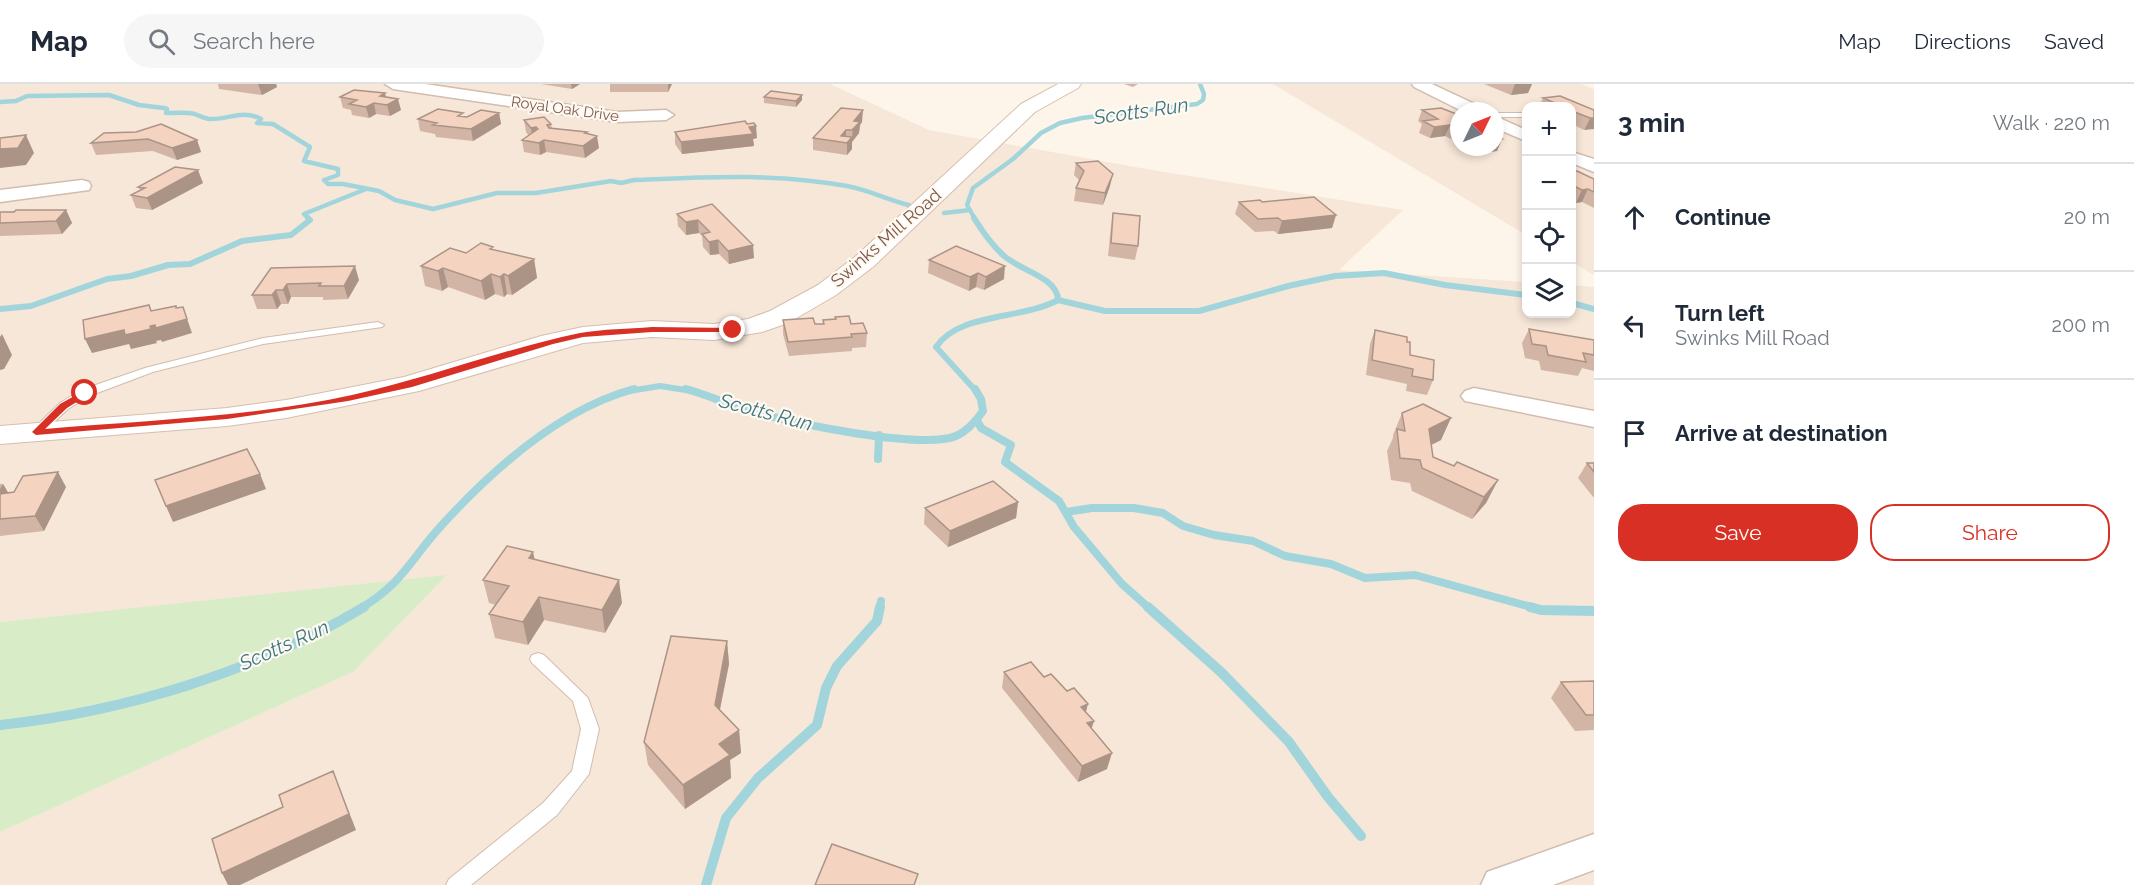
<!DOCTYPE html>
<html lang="en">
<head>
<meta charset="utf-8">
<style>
	body { margin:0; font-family:Raleway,sans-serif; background:#f6f6f7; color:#1f2937 }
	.controls { position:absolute; right:18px; top:18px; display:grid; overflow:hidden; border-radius:12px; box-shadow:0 3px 9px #0003 }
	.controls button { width:54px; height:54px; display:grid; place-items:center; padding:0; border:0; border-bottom:2px solid #e0e1e3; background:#fff; color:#1f2937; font:30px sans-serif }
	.compass { position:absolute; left:1450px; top:18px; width:54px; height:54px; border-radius:50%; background:#fff; box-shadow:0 3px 9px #0003; rotate:47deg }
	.stop { position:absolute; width:18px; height:18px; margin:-14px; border:4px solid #d93025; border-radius:50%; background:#fff }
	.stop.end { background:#d93025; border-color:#fff; box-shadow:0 2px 6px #0008 }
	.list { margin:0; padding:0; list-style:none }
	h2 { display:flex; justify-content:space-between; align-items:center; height:78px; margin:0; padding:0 24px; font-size:26px }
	h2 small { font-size:20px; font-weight:400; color:#747a83 }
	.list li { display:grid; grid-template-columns:39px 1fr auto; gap:18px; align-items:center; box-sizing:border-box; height:108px; padding:0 24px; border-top:2px solid #e0e1e3 }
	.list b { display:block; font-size:22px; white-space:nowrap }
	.list p { margin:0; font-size:20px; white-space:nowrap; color:#747a83 }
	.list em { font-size:20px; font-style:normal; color:#747a83 }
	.actions { display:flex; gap:12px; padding:18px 24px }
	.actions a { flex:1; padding:14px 0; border:2px solid #d93025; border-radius:24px; text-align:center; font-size:21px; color:#d93025 }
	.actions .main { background:#d93025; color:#fff }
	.icon { flex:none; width:33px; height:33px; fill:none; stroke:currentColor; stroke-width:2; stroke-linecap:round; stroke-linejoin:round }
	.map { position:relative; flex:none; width:1594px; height:801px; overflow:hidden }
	header { display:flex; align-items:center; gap:36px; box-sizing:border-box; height:84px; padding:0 30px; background:#fff; border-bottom:2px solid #e0e1e3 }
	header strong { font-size:28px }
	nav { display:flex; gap:33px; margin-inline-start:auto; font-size:21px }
	.search { width:420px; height:54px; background:#f6f6f7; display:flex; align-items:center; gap:15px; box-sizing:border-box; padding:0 21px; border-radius:33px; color:#747a83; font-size:22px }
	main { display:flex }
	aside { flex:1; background:#fff }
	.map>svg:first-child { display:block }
	.residential { fill:#f6e7d8; fill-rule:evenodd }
	.green { fill:#d8edc7 }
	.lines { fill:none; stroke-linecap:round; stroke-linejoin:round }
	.stream-far3 { stroke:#a2d5db; stroke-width:4.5 }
	.stream-far2 { stroke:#a2d5db; stroke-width:6 }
	.stream-far1 { stroke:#a2d5db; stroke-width:8 }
	.stream { stroke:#a2d5db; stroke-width:10 }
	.lane-casing { stroke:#d2bcae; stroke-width:2 }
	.street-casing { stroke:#d2bcae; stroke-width:3 }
	.secondary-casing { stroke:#d7beae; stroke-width:2 }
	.lane { fill:#fff; fill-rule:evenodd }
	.street { fill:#fff; fill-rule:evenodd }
	.secondary { fill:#fff; fill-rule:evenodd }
	.wall { fill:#d2b5a5 }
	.shaded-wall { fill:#ab9486 }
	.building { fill:#f4d3c0; stroke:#ab9486; stroke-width:1.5 }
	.route { fill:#d93025 }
	.labels { text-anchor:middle; stroke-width:4.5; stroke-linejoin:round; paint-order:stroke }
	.far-street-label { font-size:15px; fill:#7b5a4b; stroke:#fff9f2 }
	.street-label { font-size:18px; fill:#7b5a4b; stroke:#fff9f2 }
	.water-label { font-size:20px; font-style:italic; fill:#3d7880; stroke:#fff9f2 }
</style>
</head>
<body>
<header>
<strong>Map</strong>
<div class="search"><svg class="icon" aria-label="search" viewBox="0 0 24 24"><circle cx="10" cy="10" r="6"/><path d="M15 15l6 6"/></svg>Search here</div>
<nav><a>Map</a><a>Directions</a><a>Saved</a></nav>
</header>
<main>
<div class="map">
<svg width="1594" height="801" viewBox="0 0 1594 801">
	<rect width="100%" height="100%" fill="#fef5ea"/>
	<path class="residential" d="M0,0H830L929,46L1152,86L1403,126L1339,186L1526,198V230H1572V201L1594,203V801H0V748L353,588L446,492L0,538Z
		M1273,0H1581L1594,5V191L1572,178V22H1526V151ZM1459,27H1495V63H1459Z"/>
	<path class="green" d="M447,491L353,588L0,748V538Z"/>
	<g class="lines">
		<path class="stream-far3" d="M0,18L16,17L27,12L109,11L139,21L164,24L167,25L166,29C175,29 187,28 195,30C200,32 203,34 209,35C228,36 242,25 261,35L257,39L273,40L310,63L304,77L338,85V91L324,96L328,100H343L379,107L395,116L433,125L497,109H536L611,97L621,99L634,96C706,93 776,89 847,102C869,106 888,116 909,121
			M944,129L970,126
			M309,135L304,130L366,105
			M975,135L967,121L973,104L1013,75L1041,49L1060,39L1082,34L1197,20L1203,16L1204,10L1200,0"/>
		<path class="stream-far2" d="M974,134C982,147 991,160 1003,171C1018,186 1058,193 1058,216C1021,236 960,228 936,263L976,307
			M1058,216L1105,227H1199L1288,202L1335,192L1384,189L1445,201L1526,211
			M1572,219L1594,225
			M0,225L31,222L107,195L131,192L168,181L190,180L242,157L291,151L310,136L308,134
			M629,307L660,302L692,307"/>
		<path class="stream-far1" d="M686,305C708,311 729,321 751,327C790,339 922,366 956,352C968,347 976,337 983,327L981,315L975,305
			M977,336L981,344L1011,361L1005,378L1059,417L1074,443L1122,500L1149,524
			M878,375L879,351
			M1066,428L1092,424H1134L1163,429L1183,442L1214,451L1253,457L1285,472L1331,480L1365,494L1415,491L1535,524
			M361,524C403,499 410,476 441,442C492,386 559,325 634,305
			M880,524L881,517"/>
		<path class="stream" d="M1148,523L1222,589L1289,658L1328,713L1361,752
			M1530,523L1541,526L1594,527
			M0,641C123,628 258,587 364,523
			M706,801L726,734L758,694L817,641L826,604L837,582L877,537L880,523"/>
		<g class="lane-casing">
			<path id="lane" d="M1495,29H1526V33H1495Z
				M378,238L384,241L382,243L263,260L153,288L89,312L68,325L40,351H32L30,348L60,319L81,306L145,284L263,254Z
				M538,569L544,571L588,614L599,645L589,690L557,731L471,801H446L449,795L543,719L572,687L581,645L573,617L532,579L530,575L532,571Z"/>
		</g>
		<g class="street-casing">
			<path id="street" d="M385,0H425L617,28L666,26L674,31L666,36L617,38L393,5Z
				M1412,0H1432L1481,23L1483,27H1462L1414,3Z
				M1495,32L1526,46V57L1495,44Z
				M1572,68L1594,75V88L1572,79Z
				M82,96L89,98L91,102L89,106L0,118V106Z
				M1474,304L1594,327V343L1465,317L1461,312L1465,307Z
				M1594,750V786L1553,801H1481L1487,788Z"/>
		</g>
		<g class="secondary-casing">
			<path id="secondary" d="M1058,0H1081L1078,4L1035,28L874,182L836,211L788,239L762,248L714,256L652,253L583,259L419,307L286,334L227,342L0,360V342L227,324L286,316L404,293L541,252L583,243L652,237L714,240L748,235L770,227L818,201L856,172L1021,20Z"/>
		</g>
		<use href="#lane" class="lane"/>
		<use href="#street" class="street"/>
		<use href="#secondary" class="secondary"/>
	</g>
	<path class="wall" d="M218,0H276L277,3L262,11L219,5Z
		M541,0H580L572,5Z
		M610,0H672L668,8H610Z
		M1124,0H1138L1133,3Z
		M1484,0H1532L1528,9L1511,11Z
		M385,9L386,13L401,26L390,32L376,30L369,34L352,31L351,26L343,24L340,13Z
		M802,11V16L796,23L764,19V13Z
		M1543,14L1594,26L1584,46L1572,40V22H1539Z
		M1422,26L1459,31V59L1445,52L1430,54L1419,49L1422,40L1418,37Z
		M499,29L501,40L473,57L436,53L435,50L420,47L418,35L463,33H467Z
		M524,36L551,40L552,44L587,48V50L599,64L585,74L546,68L540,71L524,68L522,56L529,52L526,48Z
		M862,38L860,41L859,49L852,58V65L847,71L813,66V54Z
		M675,48L757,54L753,55L754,62L682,70L675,60Z
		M104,49L197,56L201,68L177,76L153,67L96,71L91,59Z
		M1502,55L1497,67L1479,69L1466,63H1495Z
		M1076,79L1110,102L1103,121L1074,117L1076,104L1079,96L1074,91Z
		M1572,88L1594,95V124L1582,118L1576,119L1572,116Z
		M203,99L152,126L136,124L131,111L140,106L138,103Z
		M1239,118H1262L1336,131L1332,144L1278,150L1274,147L1255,148L1235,130Z
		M712,120L754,174L729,180L719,170L710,171L703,163L702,152L699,149L686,151L678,142L677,130Z
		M66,126L72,139L62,150L0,152V128Z
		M1113,129L1138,162L1135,176L1108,172L1111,142Z
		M493,166L534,175L537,194L512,211L507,210L504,213L495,210L485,216L448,203L442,207L425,202L421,182L466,169Z
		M929,176L1004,195L984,206L976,203L969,207L928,189Z
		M271,184L359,196L348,215L323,216V213H291L288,220H281L277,225H257L252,211Z
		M835,233L851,240L867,249L866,263L852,264V267L789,272L783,250V236L815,240H823V236L835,235Z
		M1529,245L1594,256V287L1582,284L1578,292L1541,286L1539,277L1525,274L1522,259Z
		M1375,246L1407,258L1410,271L1433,296L1427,311L1406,307L1407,300L1366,291L1370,260Z
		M1402,329L1441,356L1431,361L1433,373L1454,382L1498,396L1486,419L1472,435L1412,407L1410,399L1391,396L1387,367L1393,354V351Z
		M1587,379H1594V414L1578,394Z
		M0,400H3L8,409L66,403L44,447L0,452Z
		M1018,418L1016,434L948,463L924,440L925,424Z
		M535,475L622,519L605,549L544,536L528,561L495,554L489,530L496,521L489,519L483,496Z
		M727,557L729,580L720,626L739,646L741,669L730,676L731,694L685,725L648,681L644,658Z
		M1004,588L1044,593L1086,629L1107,685L1078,698L1002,604Z
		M1594,597V646L1575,647L1551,614L1561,598Z"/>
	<path class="shaded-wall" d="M258,0H276L277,3L262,11Z
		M571,0H580L572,5Z
		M668,0H672L668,8Z
		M1515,0H1532L1528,9L1511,11Z
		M385,9L387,20L398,15L401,26L390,32L387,21L380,12Z
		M802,11V16L796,23V17Z
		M374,19L376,30L369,34L366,23Z
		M863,26L862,38L860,41L859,49L852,58V65L847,71V59L852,53L854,37Z
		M499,29L501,40L473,57L471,45Z
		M1590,34H1594V45L1584,46Z
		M1450,41L1445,52L1430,54L1434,43Z
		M756,42L757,54L753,55L754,62L682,70L681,58L749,43Z
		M536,43L538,54L533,55L531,44Z
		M846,46V57L841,52Z
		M587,48L588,58L597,52L599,64L585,74L583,62L585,49Z
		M26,51L34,69L26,81L0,84V65Z
		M1502,55L1497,67L1479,69L1481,63H1495V56Z
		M197,56L201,68L177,76L172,64Z
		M544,56L546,68L540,71L539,59Z
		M198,86L203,99L152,126L147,114Z
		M1113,90L1110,102L1103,121L1105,109Z
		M1588,105L1582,118L1576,119L1582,106Z
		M66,126L72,139L62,150L56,137Z
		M1336,131L1332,144L1278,150L1282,137Z
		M698,136L699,149L686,151V138Z
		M718,156L719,170L710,171L709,158Z
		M753,161L754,174L729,180L728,167Z
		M534,175L537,194L512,211L508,192Z
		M355,182L359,196L348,215L344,202Z
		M1005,182L1004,195L984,206L986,193Z
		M443,184L448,203L442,207L438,187Z
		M978,189L976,203L969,207L970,193Z
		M491,190L495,210L485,216L481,197Z
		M504,190L507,210L504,213L500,193Z
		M287,200L291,213L288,220L283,206Z
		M276,206L281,220L277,225L272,211Z
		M183,223L192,249L162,258L161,256L156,257L157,259L131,265L129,260L92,269L85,255L124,246L150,242L182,237Z
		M2,250L12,271L4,285L0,286V253Z
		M1451,334L1441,356L1419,367L1429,345Z
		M58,388L66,403L44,447L35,432Z
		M260,390L266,405L173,438L166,422Z
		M1498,396L1486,419L1472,435L1484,413Z
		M3,400L12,415H0V405Z
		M1018,418L1016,434L948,463L950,447Z
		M533,468L538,491L529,474Z
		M619,496L622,519L605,549L602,526Z
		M539,513L544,536L528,561L523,538Z
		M727,557L729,580L716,644L715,621Z
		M1088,620L1084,636L1081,623Z
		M1094,637L1089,653L1087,639Z
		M739,646L741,669L730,676L731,694L685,725L683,701L719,660Z
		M1112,669L1107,685L1078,698L1082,682Z
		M333,687L356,746L240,801H228L222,789Z"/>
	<path class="building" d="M354,6L385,9L380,12L398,15L387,21L374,19L366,23L349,20L357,16L340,13Z
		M771,7L802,11L796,17L764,13Z
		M1560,12L1594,26V34H1590L1572,27V22H1562L1543,14Z
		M841,24L863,26L854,37L860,38L852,46H846L841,52L852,53L847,59L813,54Z
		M1441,24L1459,31V45L1450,41L1434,43L1423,37L1438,35L1422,26Z
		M438,25L463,29L458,32L467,33L481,26L499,29L471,45L433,41L437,39L418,35Z
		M544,33L551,40L547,41L549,44L587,48L585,49L597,52L583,62L544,56L539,59L522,56L538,45L536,43L531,44L524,36Z
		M745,37L747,40L754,39L756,42L749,43L753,50L681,58L675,48Z
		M161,40L197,56L172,64L148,55L91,59L104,49L136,48Z
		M26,51L18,64L0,65V54Z
		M1495,52L1502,55L1495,56Z
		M1098,77L1113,90L1105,109L1076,104L1084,87L1076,79Z
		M175,83L198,86L147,114L131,111L145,104L138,103Z
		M1577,87L1594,95V108L1588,105L1582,106L1572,101V88Z
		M1314,113L1336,131L1282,137L1278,134L1258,135L1239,118L1260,116L1262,118Z
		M712,120L753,161L728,167L718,156L709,158L702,150L710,148L698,136L686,138L677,130Z
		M16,126H66L56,137L0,139V128H14Z
		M1113,129L1140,132L1138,162L1111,159Z
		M481,159L493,163L490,165L534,175L508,192L504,190L500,193L491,190L481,197L443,184L438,187L421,182L450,164L466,169Z
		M956,162L1005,182L986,193L978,189L970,193L929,176Z
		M355,182L344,202H319L321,199L287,200L283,206H276L272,211H252L271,184Z
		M149,221L151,227L176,222V224L183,223L187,235L156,244L155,241L150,242L151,245L125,251L124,246L85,255L83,236Z
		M849,232L851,240L863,239L867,249L851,250L852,253L788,258L783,236L813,234L815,240H824L823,236L836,235L835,233Z
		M1529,245L1594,256V271L1583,269L1586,278L1548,271L1546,262L1532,260Z
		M1375,246L1407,253V258H1410V271L1434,276L1433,296L1412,292L1413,285L1372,276Z
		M1423,320L1451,334L1429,345L1433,373L1454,382L1457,378L1498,396L1484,413L1422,384L1420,376L1400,374L1397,345L1405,347L1402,329Z
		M247,365L260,390L166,422L155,396Z
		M1587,379H1594V388Z
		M58,388L35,432L0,435V410L14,408L23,392Z
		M993,397L1018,418L950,447L925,424Z
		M507,462L533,468L529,474L619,496L602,526L539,513L523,538L489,530L509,502L483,496Z
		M671,552L727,557L715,621L739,646L719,660L730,671L683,701L644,658Z
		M1031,578L1044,593L1051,590L1067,607L1074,604L1088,620L1081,623L1094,637L1087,639L1112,669L1082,682L1004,588Z
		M1594,597V631H1586L1561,598Z
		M333,687L349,730L222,789L212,755L283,723L279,711Z
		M832,760L918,790L914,801H815Z"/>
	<path class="route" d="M652,243L733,244L737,246L733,248H652L583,253L553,260L412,303L348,317L227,335L36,351L32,348L60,320L85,306L88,307V311L67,324L45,345C147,336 252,333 352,311C429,294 503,265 580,249C603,245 628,245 652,243Z"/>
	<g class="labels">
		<g class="far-street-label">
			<text transform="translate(565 25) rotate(8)" y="5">Royal Oak Drive</text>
		</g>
		<g class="street-label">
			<text transform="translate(886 154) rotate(-41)" y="6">Swinks Mill Road</text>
		</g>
		<g class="water-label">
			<text transform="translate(1141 27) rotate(-8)" y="7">Scotts Run</text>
			<text transform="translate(766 328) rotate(15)" y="7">Scotts Run</text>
			<text transform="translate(284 561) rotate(-24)" y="7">Scotts Run</text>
		</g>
	</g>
</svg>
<div class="controls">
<button>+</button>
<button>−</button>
<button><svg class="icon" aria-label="locate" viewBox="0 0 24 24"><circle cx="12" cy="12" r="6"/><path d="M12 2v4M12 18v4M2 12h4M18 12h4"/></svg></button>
<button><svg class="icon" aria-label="layers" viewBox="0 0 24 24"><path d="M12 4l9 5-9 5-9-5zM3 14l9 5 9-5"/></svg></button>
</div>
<svg class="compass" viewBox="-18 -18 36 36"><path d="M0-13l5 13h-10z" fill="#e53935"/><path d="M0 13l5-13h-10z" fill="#747a83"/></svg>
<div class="stop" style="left:85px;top:309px"></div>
<div class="stop end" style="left:733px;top:246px"></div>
</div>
<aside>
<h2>3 min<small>Walk · 220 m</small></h2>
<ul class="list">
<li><svg class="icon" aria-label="ahead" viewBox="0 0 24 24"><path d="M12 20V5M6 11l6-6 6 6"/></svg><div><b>Continue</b></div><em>20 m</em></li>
<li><svg class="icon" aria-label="left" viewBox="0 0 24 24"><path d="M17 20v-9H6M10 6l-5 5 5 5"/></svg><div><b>Turn left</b><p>Swinks Mill Road</p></div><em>200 m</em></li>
<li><svg class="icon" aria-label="arrive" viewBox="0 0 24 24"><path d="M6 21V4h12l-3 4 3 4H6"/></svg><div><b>Arrive at destination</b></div></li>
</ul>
<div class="actions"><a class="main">Save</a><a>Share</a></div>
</aside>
</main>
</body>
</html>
